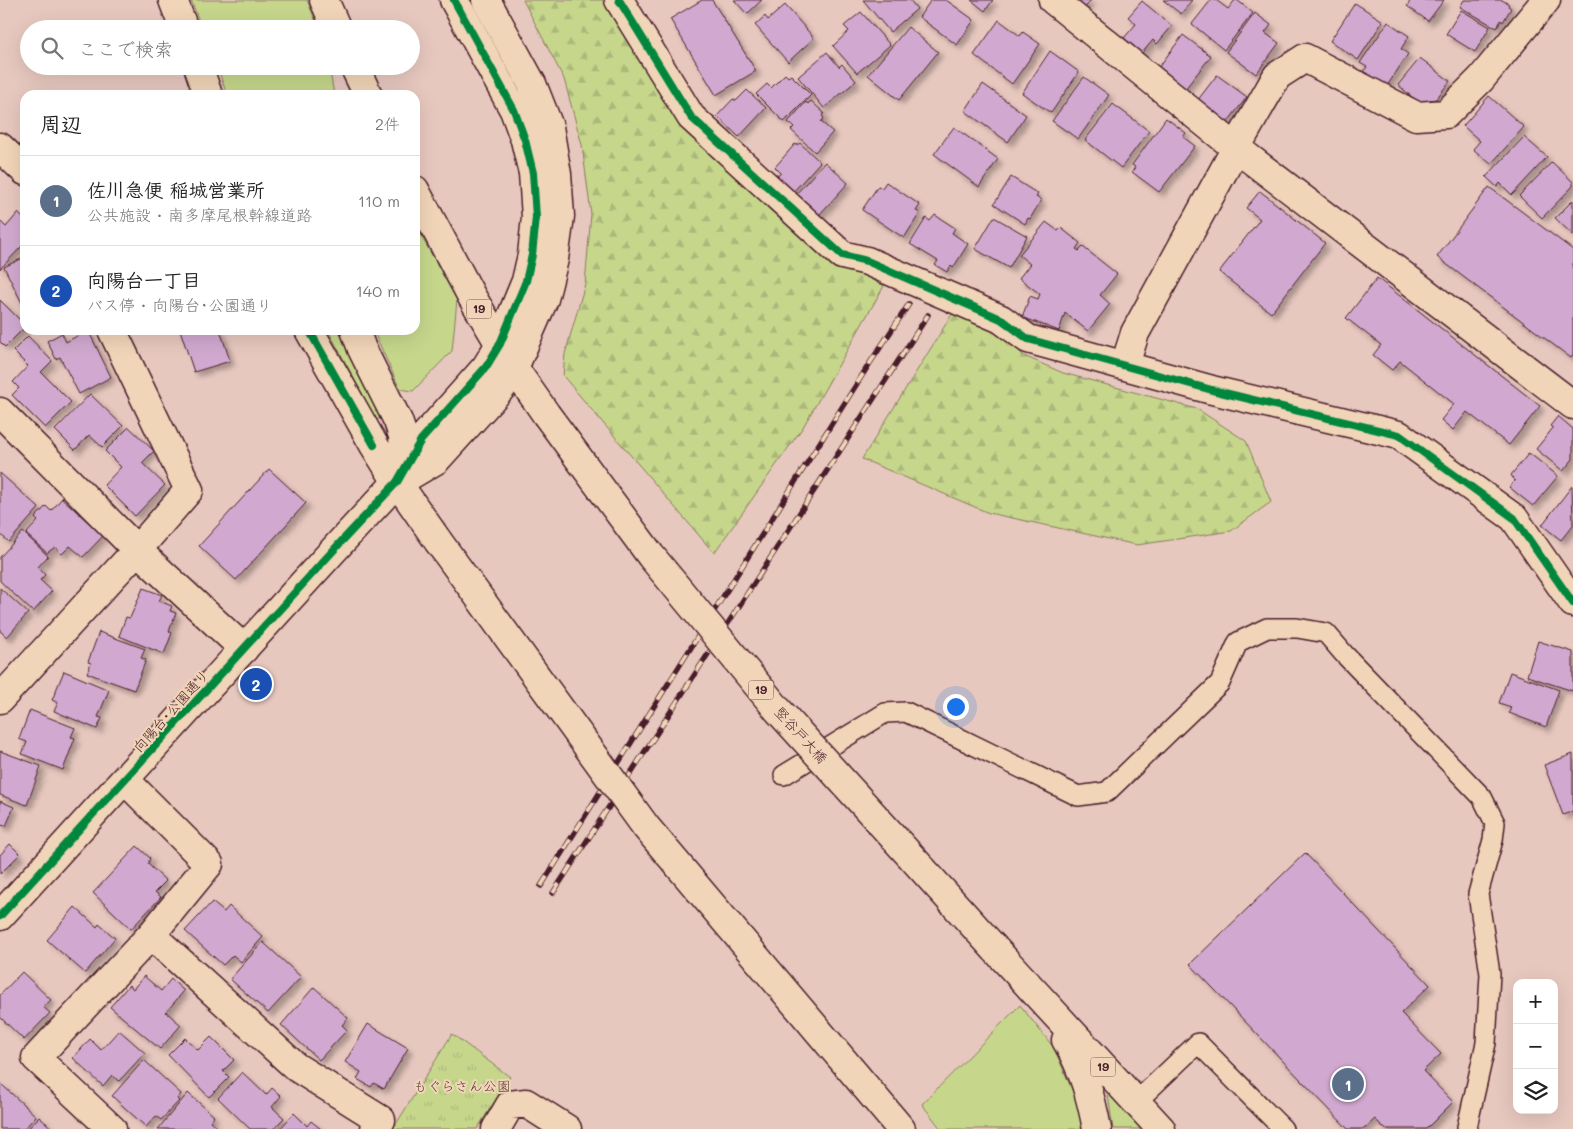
<!DOCTYPE html>
<html lang="ja">
<head>
<meta charset="utf-8">
<style>
	body { margin:0; font-family:Mali,"Klee One",sans-serif; background:#f6f6f6; color:#222 }
	.controls { position:absolute; right:15px; bottom:15px; display:grid; overflow:hidden; border-radius:10px; box-shadow:0 5px 20px #0002 }
	.controls button { width:45px; height:45px; display:grid; place-items:center; padding:0; border:0; border-bottom:1px solid #e0e0e0; background:#fff; color:#222; font:25px sans-serif }
	.you { position:absolute; left:955px; top:706px; width:18px; height:18px; margin:-12px; border:4px solid #fff; border-radius:50%; background:#1a73e8; box-shadow:0 0 0 8px #1a73e833 }
	.badge { display:grid; place-items:center; width:32px; height:32px; border-radius:50%; background:#ea580c; color:#fff; font-size:16px; font-weight:700 }
	.pin { position:absolute; translate:-50% -50%; border:2px solid #fff; box-shadow:0 1px 5px #0006 }
	.list { margin:0; padding:0; list-style:none }
	h2 { display:flex; justify-content:space-between; align-items:center; height:65px; margin:0; padding:0 20px; font-size:21px }
	h2 small { font-size:16px; font-weight:400; color:#767676 }
	.list li { display:grid; grid-template-columns:32px 1fr auto; gap:15px; align-items:center; box-sizing:border-box; height:90px; padding:0 20px; border-top:1px solid #e0e0e0 }
	.list b { display:block; font-size:19px; white-space:nowrap }
	.list p { margin:0; font-size:16px; white-space:nowrap; color:#767676 }
	.list em { font-size:16px; font-style:normal; color:#767676 }
	.icon { flex:none; width:28px; height:28px; fill:none; stroke:currentColor; stroke-width:2; stroke-linecap:round; stroke-linejoin:round }
	.map { position:relative; flex:none; width:1573px; height:1129px; overflow:hidden }
	.search { position:absolute; background:#fff; box-shadow:0 5px 20px #0002; left:20px; top:20px; width:400px; height:55px; display:flex; align-items:center; gap:12px; box-sizing:border-box; padding:0 18px; border-radius:28px; color:#767676; font-size:19px }
	.panel { position:absolute; background:#fff; box-shadow:0 5px 20px #0002; left:20px; top:90px; width:400px; height:245px; border-radius:15px }
	.map>svg:first-child { display:block }
	.grass { fill:#c6d78c; stroke:#887b5c }
	.forest { fill:url(#forest-firs); stroke:#887b5c }
	.park { fill:url(#park-tufts); stroke:#887b5c }
	.building { fill:#d1a9d0; stroke:#4a1f2b; filter:url(#shadow) }
	.lines { fill:none; stroke-linecap:round; stroke-linejoin:round }
	.lane-casing { stroke:#4a1f2b; stroke-width:22 }
	.street-casing { stroke:#4a1f2b; stroke-width:31 }
	.secondary-casing { stroke:#4a1f2b; stroke-width:31 }
	.primary-casing { stroke:#4a1f2b; stroke-width:31 }
	.lane { stroke:#f1d5b8; stroke-width:19 }
	.street { stroke:#f1d5b8; stroke-width:28 }
	.secondary { stroke:#f1d5b8; stroke-width:28 }
	.primary { stroke:#f1d5b8; stroke-width:28 }
	.rail-casing { stroke:#4a1f2b; stroke-width:5.5 }
	.rail { stroke:#f1d5b8; stroke-width:4; stroke-dasharray:11; stroke-linecap:butt }
	.primary-bridge-casing { stroke:#4a1f2b; stroke-width:31; stroke-linecap:butt }
	.primary-bridge { stroke:#f1d5b8; stroke-width:28 }
	.cycleway-casing { stroke:#f1d5b8; stroke-width:11 }
	.cycleway { stroke:#00873e; stroke-width:8 }
	.labels { text-anchor:middle; stroke-width:4; stroke-linejoin:round; paint-order:stroke }
	.shield { fill:#f1d5b8; stroke:#7c5655; stroke-width:1 }
	.shield-label { font-size:12px; font-weight:bold; fill:#4a1f2b }
	.street-label { font-size:14px; fill:#4a1f2b; stroke:#f1d5b8 }
	.park-label { font-size:14px; fill:#5d3b3a; stroke:#f1d5b8 }
</style>
</head>
<body>
<div class="map">
<svg width="1573" height="1129" viewBox="0 0 1573 1129">
	<defs>
		<pattern id="forest-firs" width="22" height="20" patternUnits="userSpaceOnUse" patternTransform="scale(1.25)"><rect width="22" height="20" fill="#c6d78c"/><path d="M5 1l3.5 6h-7zM16 11l3.5 6h-7z" fill="#acb879"/></pattern>
		<pattern id="park-tufts" width="24" height="20" patternUnits="userSpaceOnUse" patternTransform="scale(1.25)"><rect width="24" height="20" fill="#c6d78c"/><path d="M3 7l-1-3M5 7V3M7 7l1-3M15 17l-1-3M17 17v-4M19 17l1-3" fill="none" stroke="#acb879"/></pattern>
		<filter id="shadow"><feDropShadow dx="4.5" dy="4.5" stdDeviation="2.5" flood-color="#0004"/></filter>
	</defs>
	<rect width="100%" height="100%" fill="#e7c8bf"/>
	<filter id="ink" filterUnits="userSpaceOnUse"><feTurbulence type="fractalNoise" baseFrequency=".02" numOctaves="2"/><feDisplacementMap in="SourceGraphic" scale="10" xChannelSelector="R" yChannelSelector="G"/><feConvolveMatrix kernelMatrix="1 2 1 2 8 2 1 2 1" color-interpolation-filters="sRGB"/></filter>
	<g filter="url(#ink)">
		<path class="grass" d="M191,0H307L319,29H202Z
			M217,66H329L334,95H227Z
			M415,225L457,300L452,351L413,391L400,389L373,330H415Z
			M328,330H343L353,363L383,417L376,420Z
			M1020,1005L1054,1048L1076,1099L1083,1129H941L922,1104Z
			M1107,1088L1145,1129H1113Z"/>
		<path class="forest" d="M523,0H602L680,126L828,263L860,273L884,286L803,427L714,553L563,376L565,354L585,284L591,214L582,145L564,79Z
			M954,311L991,323L1024,356L1063,373L1197,409L1246,441L1271,502L1231,531L1137,545L989,513L862,459Z"/>
		<path class="park" d="M452,1034L510,1077L477,1129H393Z"/>
		<path class="building" d="M702,0H712L756,71L716,95L670,19Z
			M734,0H762L747,14Z
			M863,0H910L917,9L890,32Z
			M931,0H946L974,20L957,45L919,17Z
			M971,0H993L985,11Z
			M1073,0H1091L1084,9Z
			M1163,0H1192L1181,14Z
			M1211,0H1216L1228,9L1235,0H1237L1253,13L1224,50L1192,24Z
			M1411,0H1444L1428,21L1407,6Z
			M1464,0H1502L1509,4L1508,6L1511,8L1503,22L1501,20L1497,28L1460,7Z
			M1142,1L1172,26L1157,44L1153,40L1142,53L1124,38L1136,24L1128,17Z
			M1355,3L1383,21L1358,60L1330,41Z
			M785,5L814,38L788,62L755,25L765,16L768,20Z
			M1461,10L1490,27L1475,52L1446,34Z
			M861,12L890,45L857,73L833,46L849,31L844,26Z
			M1255,13L1271,25L1265,33L1279,43L1256,74L1226,52Z
			M999,20L1020,36L1023,32L1040,44L1012,84L974,55Z
			M1388,22L1409,36L1401,49L1408,54L1385,89L1362,73L1367,67L1360,63Z
			M908,27L938,52L899,100L868,75Z
			M1183,35L1211,56L1185,89L1158,68Z
			M1050,51L1079,72L1051,113L1022,93Z
			M827,52L839,67L842,64L856,81L824,108L798,77Z
			M1420,58L1450,81L1436,99L1418,102L1398,85Z
			M785,74L788,77L791,75L811,95L784,122L756,94L767,84L771,88Z
			M1217,75L1247,97L1226,124L1197,101Z
			M1084,77L1109,95L1078,139L1052,121Z
			M983,84L1026,115L1008,142L965,111Z
			M747,90L766,108L739,137L717,116L733,99L736,101Z
			M1489,96L1524,127L1491,164L1473,149L1480,141L1463,126Z
			M811,101L824,113L822,116L824,118L821,122L833,132L815,152L791,130L794,127L788,122L806,102L808,104Z
			M1113,104L1149,131L1121,168L1085,140Z
			M1166,118L1186,133L1183,137L1195,146L1159,192L1132,172L1135,167L1132,165Z
			M954,127L998,159L979,187L934,154Z
			M1524,137L1547,157L1512,195L1500,183L1497,187L1486,177Z
			M800,143L820,162L793,192L776,177L781,173L775,167L795,144L797,145Z
			M825,162L848,183L819,215L796,194Z
			M1552,162L1573,182V186L1542,218L1519,196Z
			M1011,177L1038,194L1036,197L1041,200L1030,219L1028,218L1025,224L994,204Z
			M886,182L920,205L916,211L920,213L904,238L862,210L878,186L882,188Z
			M1489,187L1573,250V355L1571,358L1437,257Z
			M1260,191L1325,243L1271,313L1219,272L1260,219L1246,208Z
			M1573,200V235L1555,218Z
			M18,213L25,220V243L0,269V221L6,227Z
			M935,215L955,228L952,233L968,244L953,268L951,266L947,272L935,265L938,261L910,244L926,218L930,221Z
			M994,217L1027,236L1009,268L975,249Z
			M1046,222L1058,231L1061,228L1080,243L1076,249L1079,251L1083,247L1117,274L1100,295L1110,304L1088,331L1065,313L1059,331L1022,317L1030,296L1038,299L1040,294L1019,278L1030,264L1019,255Z
			M25,257V309L4,267Z
			M1377,278L1540,406L1509,445L1467,412L1453,430L1441,420L1454,404L1400,361L1392,370L1373,355L1381,345L1346,318Z
			M0,300L25,325V327L5,347L0,342Z
			M88,330L111,377L79,394L60,357L56,359L47,341L62,333L66,342Z
			M180,330H220L230,361L194,372Z
			M28,336L52,361L41,372L71,402L45,428L12,395L19,388L13,382L28,366L13,351Z
			M90,394L123,426L102,447L89,435L75,450L55,430Z
			M1558,416L1573,429V459L1563,471L1536,449L1553,428L1550,426Z
			M129,427L154,451L142,463L165,485L135,516L104,485L121,467L105,451Z
			M1529,453L1558,476L1533,506L1509,487L1515,481L1511,475Z
			M269,469L306,503L236,580L199,546Z
			M0,473L39,508L9,542L0,534Z
			M1572,486L1573,525L1561,540L1542,525Z
			M62,498L103,536L83,557L70,546L62,554L55,547L47,553L26,534L38,521L35,518L46,506L51,511Z
			M23,532L48,556L38,567L45,575L40,580L52,591L33,612L0,581V557Z
			M0,588L28,613L7,637L0,631Z
			M143,588L162,595L159,601L172,606L170,611L176,613L169,631L172,633L164,654L119,636L126,617L130,618Z
			M99,632L145,649L141,658L146,660L134,690L87,673L91,663L88,662Z
			M1538,641L1573,652V691L1527,676Z
			M64,671L109,690L98,717L102,718L97,729L54,711L58,703L52,700Z
			M1510,672L1559,690L1546,727L1509,713L1511,707L1499,703Z
			M30,710L75,728L71,737L75,738L63,770L22,754L27,742L19,739Z
			M0,751L41,766L27,805L0,795Z
			M1573,754V811L1563,815L1544,765Z
			M0,801L14,807L6,826L0,825Z
			M10,844L20,854L0,874V855Z
			M137,846L150,858L148,864L166,881L155,892L161,897L131,929L93,893Z
			M1305,853L1430,985L1401,1013L1441,1054L1423,1071L1453,1102L1426,1129H1385L1375,1119L1364,1129H1348L1190,964Z
			M212,902L224,912L229,906L263,937L241,962L233,955L223,965L185,931Z
			M75,907L97,927L99,924L115,938L85,973L47,940Z
			M263,942L301,977L268,1013L230,979Z
			M22,972L51,1000L43,1007L50,1013L24,1040L0,1017V995Z
			M144,976L161,991L171,979L184,991L166,1012L181,1025L160,1049L110,1007L129,985L133,989Z
			M314,987L348,1018L342,1025L347,1030L319,1060L281,1025Z
			M368,1024L408,1048L384,1089L374,1083L371,1087L357,1079L361,1072L345,1062Z
			M119,1030L145,1053L119,1081L112,1075L103,1086L73,1058L90,1039L101,1050Z
			M211,1037L234,1060L223,1071L229,1077L209,1097L168,1055L185,1038L198,1050Z
			M144,1060L181,1094L177,1099L179,1101L161,1120L156,1116L146,1127L112,1096Z
			M242,1072L266,1095L272,1088L281,1096L272,1107L284,1118L273,1129H250L218,1098Z
			M0,1083L36,1116L24,1129H0Z
			M188,1093L214,1116L210,1121L219,1129H158Z
			M294,1113L307,1126L311,1121L321,1129H280Z
			M39,1117L53,1129H28Z"/>
		<g class="lines">
			<g class="lane-casing">
				<path id="lane" d="M784,775L885,713L906,712L1078,796L1107,792L1220,683L1238,642L1267,628H1297L1326,633L1344,654L1482,797L1495,823L1493,840L1478,894L1490,974L1486,1043L1467,1127L1468,1129
					M1136,1102L1198,1043L1283,1129"/>
			</g>
			<g class="street-casing">
				<path id="street" d="M619,0L691,117L842,255L867,261L1001,319L1028,339L1212,390L1399,435L1514,518L1573,603
					M1053,0L1236,148L1573,405
					M0,147L25,171
					M1125,365L1135,333L1236,148L1277,76L1305,58L1416,116L1446,114L1481,79L1546,0
					M0,412L137,550L244,649
					M0,699L137,550L189,490L112,330
					M125,780L209,864L151,935L296,1067L381,1120L375,1129
					M112,1129L36,1058L151,935
					M496,1129L510,1105L526,1103L567,1129"/>
			</g>
			<g class="secondary-casing">
				<path id="secondary" d="M399,482L436,460L503,386L514,368L544,299L554,259L560,216L557,174L549,127L532,84L486,0
					M0,916L341,542L397,482L421,440L486,367L500,344L526,281L532,255L536,217L533,173L525,140L514,110L454,0"/>
			</g>
			<g class="primary-casing">
				<path id="primary" d="M173,0L184,29
					M324,0L337,29
					M198,66L208,95
					M354,66L368,95
					M415,190L472,297L514,368L546,414
					M309,330L374,445L397,482L438,541
					M355,330L362,349L398,421L403,436L404,453L397,482
					M995,949L1161,1129
					M1066,1040C1083,1068 1091,1097 1097,1129
					M864,1085L901,1129"/>
			</g>
			<use href="#lane" class="lane"/>
			<use href="#street" class="street"/>
			<use href="#secondary" class="secondary"/>
			<use href="#primary" class="primary"/>
			<g class="rail-casing">
				<path id="rail" d="M541,886L868,366L909,304
					M553,893L928,315"/>
			</g>
			<use href="#rail" class="rail"/>
			<g class="primary-bridge-casing">
				<path id="primary-bridge" d="M546,414L651,556L778,710L995,949
					M438,541L646,827L864,1085"/>
			</g>
			<use href="#primary-bridge" class="primary-bridge"/>
			<g class="cycleway-casing">
				<path id="cycleway" d="M619,0L691,117L842,255L867,261L1001,319L1028,339L1212,390L1399,435L1514,518L1573,603
					M309,330L374,445
					M0,916L341,542L397,482L421,440L486,367L500,344L526,281L532,255L536,217L533,173L525,140L514,110L454,0"/>
			</g>
			<use href="#cycleway" class="cycleway"/>
		</g>
	</g>
	<g class="labels">
		<g class="shield">
			<rect x="466.5" y="299.5" width="25" height="19" rx="4"/>
			<rect x="748.5" y="680.5" width="25" height="19" rx="4"/>
			<rect x="1090.5" y="1057.5" width="25" height="19" rx="4"/>
		</g>
		<g class="shield-label">
			<text x="479" y="313">19</text>
			<text x="761" y="694">19</text>
			<text x="1103" y="1071">19</text>
		</g>
		<g class="street-label">
			<text transform="translate(171 711) rotate(-48)" y="5">向陽台･公園通り</text>
			<text transform="translate(801 735) rotate(48)" y="5">竪谷戸大橋</text>
		</g>
		<g class="park-label">
			<text x="462" y="1091">もぐらさん公園</text>
		</g>
	</g>
</svg>
<div class="controls">
<button>+</button>
<button>−</button>
<button><svg class="icon" aria-label="layers" viewBox="0 0 24 24"><path d="M12 4l9 5-9 5-9-5zM3 14l9 5 9-5"/></svg></button>
</div>
<div class="you"></div>
<div class="pin badge" style="left:1348px;top:1084px;background:#5c6f8a">1</div>
<div class="pin badge" style="left:256px;top:684px;background:#1a4fb4">2</div>
<div class="search"><svg class="icon" aria-label="search" viewBox="0 0 24 24"><circle cx="10" cy="10" r="6"/><path d="M15 15l6 6"/></svg>ここで検索</div>
<section class="panel">
<h2>周辺<small>2件</small></h2>
<ul class="list">
<li><span class="badge" style="background:#5c6f8a">1</span><div><b>佐川急便 稲城営業所</b><p>公共施設 · 南多摩尾根幹線道路</p></div><em>110 m</em></li>
<li><span class="badge" style="background:#1a4fb4">2</span><div><b>向陽台一丁目</b><p>バス停 · 向陽台･公園通り</p></div><em>140 m</em></li>
</ul>
</section>
</div>
</body>
</html>
